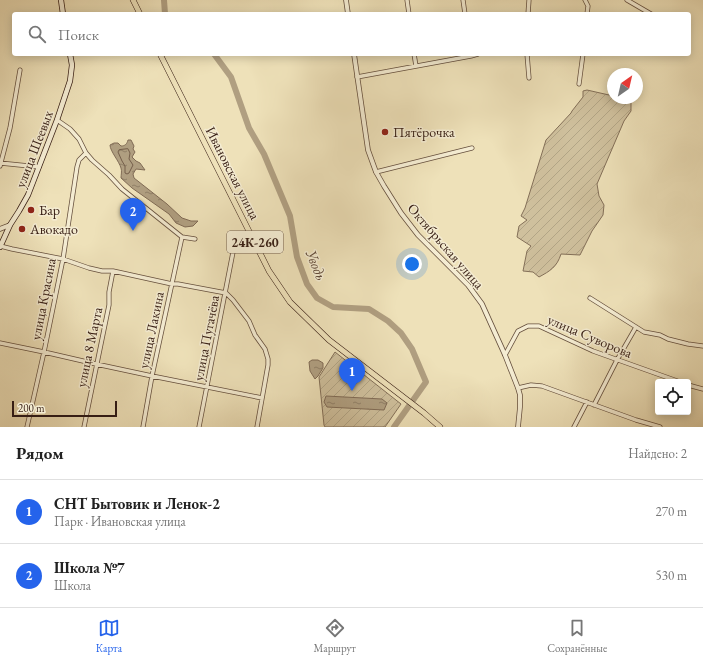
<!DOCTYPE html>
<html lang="ru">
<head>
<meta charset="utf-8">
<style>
	body { margin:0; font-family:"EB Garamond",serif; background:#f6f6f6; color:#222 }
	.controls { position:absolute; right:12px; bottom:12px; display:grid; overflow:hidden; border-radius:4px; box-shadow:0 2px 10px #0003 }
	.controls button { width:36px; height:36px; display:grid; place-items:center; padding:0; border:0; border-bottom:1px solid #e0e0e0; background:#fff; color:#222; font:20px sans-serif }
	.compass { position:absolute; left:607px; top:68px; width:36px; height:36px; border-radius:50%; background:#fff; box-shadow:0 2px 10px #0003; rotate:34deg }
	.scale { position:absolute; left:12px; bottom:10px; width:105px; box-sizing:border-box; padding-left:4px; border:2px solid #371e14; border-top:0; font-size:11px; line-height:14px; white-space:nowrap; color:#371e14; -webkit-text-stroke:3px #f4ecd2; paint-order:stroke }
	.you { position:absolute; left:412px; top:264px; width:14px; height:14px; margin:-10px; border:3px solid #fff; border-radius:50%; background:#1a73e8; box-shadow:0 0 0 6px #1a73e833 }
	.badge { display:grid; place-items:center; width:26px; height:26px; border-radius:50%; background:#2563eb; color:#fff; font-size:13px; font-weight:700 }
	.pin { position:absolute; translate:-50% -33px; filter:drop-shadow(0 1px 2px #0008) }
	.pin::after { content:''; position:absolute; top:21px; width:14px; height:12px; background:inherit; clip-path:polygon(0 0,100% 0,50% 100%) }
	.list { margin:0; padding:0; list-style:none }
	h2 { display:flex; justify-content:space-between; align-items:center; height:52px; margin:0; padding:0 16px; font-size:17px }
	h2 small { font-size:13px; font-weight:400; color:#767676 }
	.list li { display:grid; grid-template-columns:26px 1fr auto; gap:12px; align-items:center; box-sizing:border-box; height:64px; padding:0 16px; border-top:1px solid #e0e0e0 }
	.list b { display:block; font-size:15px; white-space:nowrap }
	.list p { margin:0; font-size:13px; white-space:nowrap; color:#767676 }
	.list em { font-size:13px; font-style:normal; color:#767676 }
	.icon { flex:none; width:22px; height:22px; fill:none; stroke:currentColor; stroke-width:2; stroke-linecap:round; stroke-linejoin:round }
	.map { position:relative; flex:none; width:703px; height:427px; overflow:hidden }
	.search { position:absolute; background:#fff; box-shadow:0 2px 10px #0003; left:12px; right:12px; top:12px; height:44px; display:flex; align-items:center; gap:10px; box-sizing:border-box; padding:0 14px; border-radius:4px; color:#767676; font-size:15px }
	.sheet { height:180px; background:#fff }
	nav { display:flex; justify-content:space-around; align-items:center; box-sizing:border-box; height:56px; border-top:1px solid #e0e0e0; background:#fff; font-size:11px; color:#767676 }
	nav a { display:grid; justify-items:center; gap:2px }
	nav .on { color:#2563eb }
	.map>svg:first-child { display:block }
	.garden { fill:url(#garden-furrows); stroke:#836f58 }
	.water { fill:url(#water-ripples); stroke:#806b55 }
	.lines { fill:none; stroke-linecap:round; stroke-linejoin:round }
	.shore { stroke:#745e4a; stroke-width:1 }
	.river { stroke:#b09f81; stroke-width:6 }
	.minor-casing { stroke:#654f3d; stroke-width:5 }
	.tertiary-casing { stroke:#654f3d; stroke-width:5.5 }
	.secondary-casing { stroke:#371e14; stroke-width:6 }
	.primary-casing { stroke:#371e14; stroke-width:6 }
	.minor { stroke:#f4ecd2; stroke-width:3.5 }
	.tertiary { stroke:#f4ecd2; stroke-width:4 }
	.secondary { stroke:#f4ecd2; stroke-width:4.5 }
	.primary { stroke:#eee1b9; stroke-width:5 }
	.poi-dot { fill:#8f2418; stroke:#f4ecd2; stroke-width:1.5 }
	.labels { text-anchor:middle; stroke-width:3; stroke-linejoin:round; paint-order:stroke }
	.shield { fill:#f4ecd2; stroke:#705c4d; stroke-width:1 }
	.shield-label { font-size:13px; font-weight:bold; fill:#371e14 }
	.poi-label { font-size:14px; fill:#371e14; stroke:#f4ecd2; text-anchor:start }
	.street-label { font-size:14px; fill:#371e14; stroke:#f4ecd2 }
	.water-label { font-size:15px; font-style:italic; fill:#614b3a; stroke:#f4ecd2 }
</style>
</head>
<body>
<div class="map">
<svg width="703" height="427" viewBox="0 0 703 427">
	<defs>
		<pattern id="garden-furrows" width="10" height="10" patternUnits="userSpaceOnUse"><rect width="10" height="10" fill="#cfc09d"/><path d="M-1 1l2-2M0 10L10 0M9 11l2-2" fill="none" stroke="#b2a586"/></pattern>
		<pattern id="water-ripples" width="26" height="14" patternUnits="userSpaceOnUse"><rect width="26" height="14" fill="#b09f81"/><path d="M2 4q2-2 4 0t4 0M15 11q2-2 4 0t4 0" fill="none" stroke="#908168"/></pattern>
	</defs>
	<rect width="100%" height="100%" fill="#eee1b9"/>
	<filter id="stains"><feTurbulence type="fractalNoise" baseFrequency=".005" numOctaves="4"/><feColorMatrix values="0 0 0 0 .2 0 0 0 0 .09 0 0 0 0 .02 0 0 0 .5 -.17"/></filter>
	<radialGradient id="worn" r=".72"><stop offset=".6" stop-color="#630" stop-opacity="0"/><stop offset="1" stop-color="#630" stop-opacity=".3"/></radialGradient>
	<path class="garden" d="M587,90L609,95H613V98H631V111L624,121L597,184L599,196L604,205L603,215L592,231L580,255L561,254C557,267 550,271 539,277L533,272L523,271L527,251L531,246L517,237L519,226L527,220L521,216L525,208L546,140L571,113L572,111L583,97V91Z
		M335,352L401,404L385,427H325L324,425L319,377Z"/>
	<path class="water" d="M128,140H131L134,146L133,149L135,152L132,157L136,161L140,163L145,170L136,169L133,174L134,178L167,204L182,218L191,221H198L193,226L185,227L176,223L169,214L132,188L121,178C121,175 122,171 121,168C119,161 110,151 110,145L114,143H118L121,146C125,146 127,144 128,140Z
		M312,360H318L323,363V368L318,376L315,379L310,371L309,362Z
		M326,396L382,399L387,403L384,410L327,407L324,402Z"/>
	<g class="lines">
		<path class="shore" d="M128,149L130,153L129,159L133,165L129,173L127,174L125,173V166L122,161L118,152L119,150Z"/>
		<path class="river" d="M164,0L165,14
			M214,54L231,77L249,128L264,154L290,216L297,257L307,284L317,298L333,307L369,309L388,321L401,333L412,349L426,382L394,427"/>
		<g class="minor-casing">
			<path id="minor" d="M407,0L409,14
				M463,0L465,14
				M585,0L588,6L587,14
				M627,0L651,14
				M528,14L529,0
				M414,54L416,66
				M527,54L529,78
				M357,77L471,56L478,54
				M579,84L583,54
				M57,120L70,129L79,139L86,153L92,160L109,175L122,189L182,237L195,239
				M0,163L39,167
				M0,166L10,128L20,70
				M376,172L472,148
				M0,246L12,249L63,259L89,268L102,271H113L172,284H178L226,293L233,300L249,321L255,335L265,349L268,359V365L257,427
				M590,298L644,332L660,335L668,339L688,344L703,346
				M0,343L44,352L96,364L152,376L262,398
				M505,355L518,331L528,326H539L593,351L680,382
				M688,385L703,389
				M518,388L531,385L542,386L636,420L660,427
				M594,405L617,360L636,327
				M27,427L44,352L63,259L77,167L79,160L86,153
				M84,427L109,305V292L113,271
				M143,427L152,376L182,237
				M199,427L233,252
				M574,427L587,402"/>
		</g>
		<g class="tertiary-casing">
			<path id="tertiary" d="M346,0L348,14
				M354,54L368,150L376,172L384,186L401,213L418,235L468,285L482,304L505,355L518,388L520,395V407L518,427
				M0,229L10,225"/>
		</g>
		<g class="secondary-casing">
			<path id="secondary" d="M61,0L63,14
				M0,247L10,225L19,211L28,195L57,120L70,81L72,65L70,54"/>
		</g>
		<g class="primary-casing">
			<path id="primary" d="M133,0L140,14
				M160,54L269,271L290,302L329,340L424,413L440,427"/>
		</g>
		<use href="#minor" class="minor"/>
		<use href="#tertiary" class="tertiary"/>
		<use href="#secondary" class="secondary"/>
		<use href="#primary" class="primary"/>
	</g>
	<g class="poi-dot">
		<circle cx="385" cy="132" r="4"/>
		<circle cx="31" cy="210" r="4"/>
		<circle cx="22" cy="229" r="4"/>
	</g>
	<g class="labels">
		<rect class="shield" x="227" y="231" width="56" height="22" rx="3"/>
		<g class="shield-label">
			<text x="255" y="247">24К-260</text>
		</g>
		<g class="poi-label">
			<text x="393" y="137">Пятёрочка</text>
			<text x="39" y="215">Бар</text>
			<text x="30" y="234">Авокадо</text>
		</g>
		<g class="street-label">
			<text transform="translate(34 149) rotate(-69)" y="5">улица Шеевых</text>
			<text transform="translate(233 173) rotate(63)" y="5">Ивановская улица</text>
			<text transform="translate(446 246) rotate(49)" y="5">Октябрьская улица</text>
			<text transform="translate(43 299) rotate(-79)" y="5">улица Красина</text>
			<text transform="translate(151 330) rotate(-78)" y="5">улица Лакина</text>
			<text transform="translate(590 336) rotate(23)" y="5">улица Суворова</text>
			<text transform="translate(206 338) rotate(-79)" y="5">улица Пугачёва</text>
			<text transform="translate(89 347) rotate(-78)" y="5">улица 8 Марта</text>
		</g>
		<g class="water-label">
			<text transform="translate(316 265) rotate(68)" y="5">Уводь</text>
		</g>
	</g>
	<rect width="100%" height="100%" filter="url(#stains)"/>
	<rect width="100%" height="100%" fill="url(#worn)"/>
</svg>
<div class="controls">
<button><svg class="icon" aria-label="locate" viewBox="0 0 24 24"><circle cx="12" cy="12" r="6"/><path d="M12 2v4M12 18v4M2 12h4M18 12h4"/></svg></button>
</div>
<svg class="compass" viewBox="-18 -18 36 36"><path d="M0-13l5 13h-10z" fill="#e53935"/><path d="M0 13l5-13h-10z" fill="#767676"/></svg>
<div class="scale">200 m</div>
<div class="you"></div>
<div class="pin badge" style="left:352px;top:391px">1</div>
<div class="pin badge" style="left:133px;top:231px">2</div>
<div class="search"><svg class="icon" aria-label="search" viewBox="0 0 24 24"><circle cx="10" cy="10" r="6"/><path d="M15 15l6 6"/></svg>Поиск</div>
</div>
<section class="sheet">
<h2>Рядом<small>Найдено: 2</small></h2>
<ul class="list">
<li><span class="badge">1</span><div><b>СНТ Бытовик и Ленок-2</b><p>Парк · Ивановская улица</p></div><em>270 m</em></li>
<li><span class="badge">2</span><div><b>Школа №7</b><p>Школа</p></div><em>530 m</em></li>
</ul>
</section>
<nav>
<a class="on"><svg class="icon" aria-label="map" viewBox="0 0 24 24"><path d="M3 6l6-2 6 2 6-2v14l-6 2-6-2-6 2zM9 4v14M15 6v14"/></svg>Карта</a>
<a><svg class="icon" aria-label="directions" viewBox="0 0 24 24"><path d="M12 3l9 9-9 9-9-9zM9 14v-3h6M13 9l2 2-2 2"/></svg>Маршрут</a>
<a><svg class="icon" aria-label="saved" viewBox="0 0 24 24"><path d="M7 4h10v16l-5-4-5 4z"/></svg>Сохранённые</a>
</nav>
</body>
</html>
